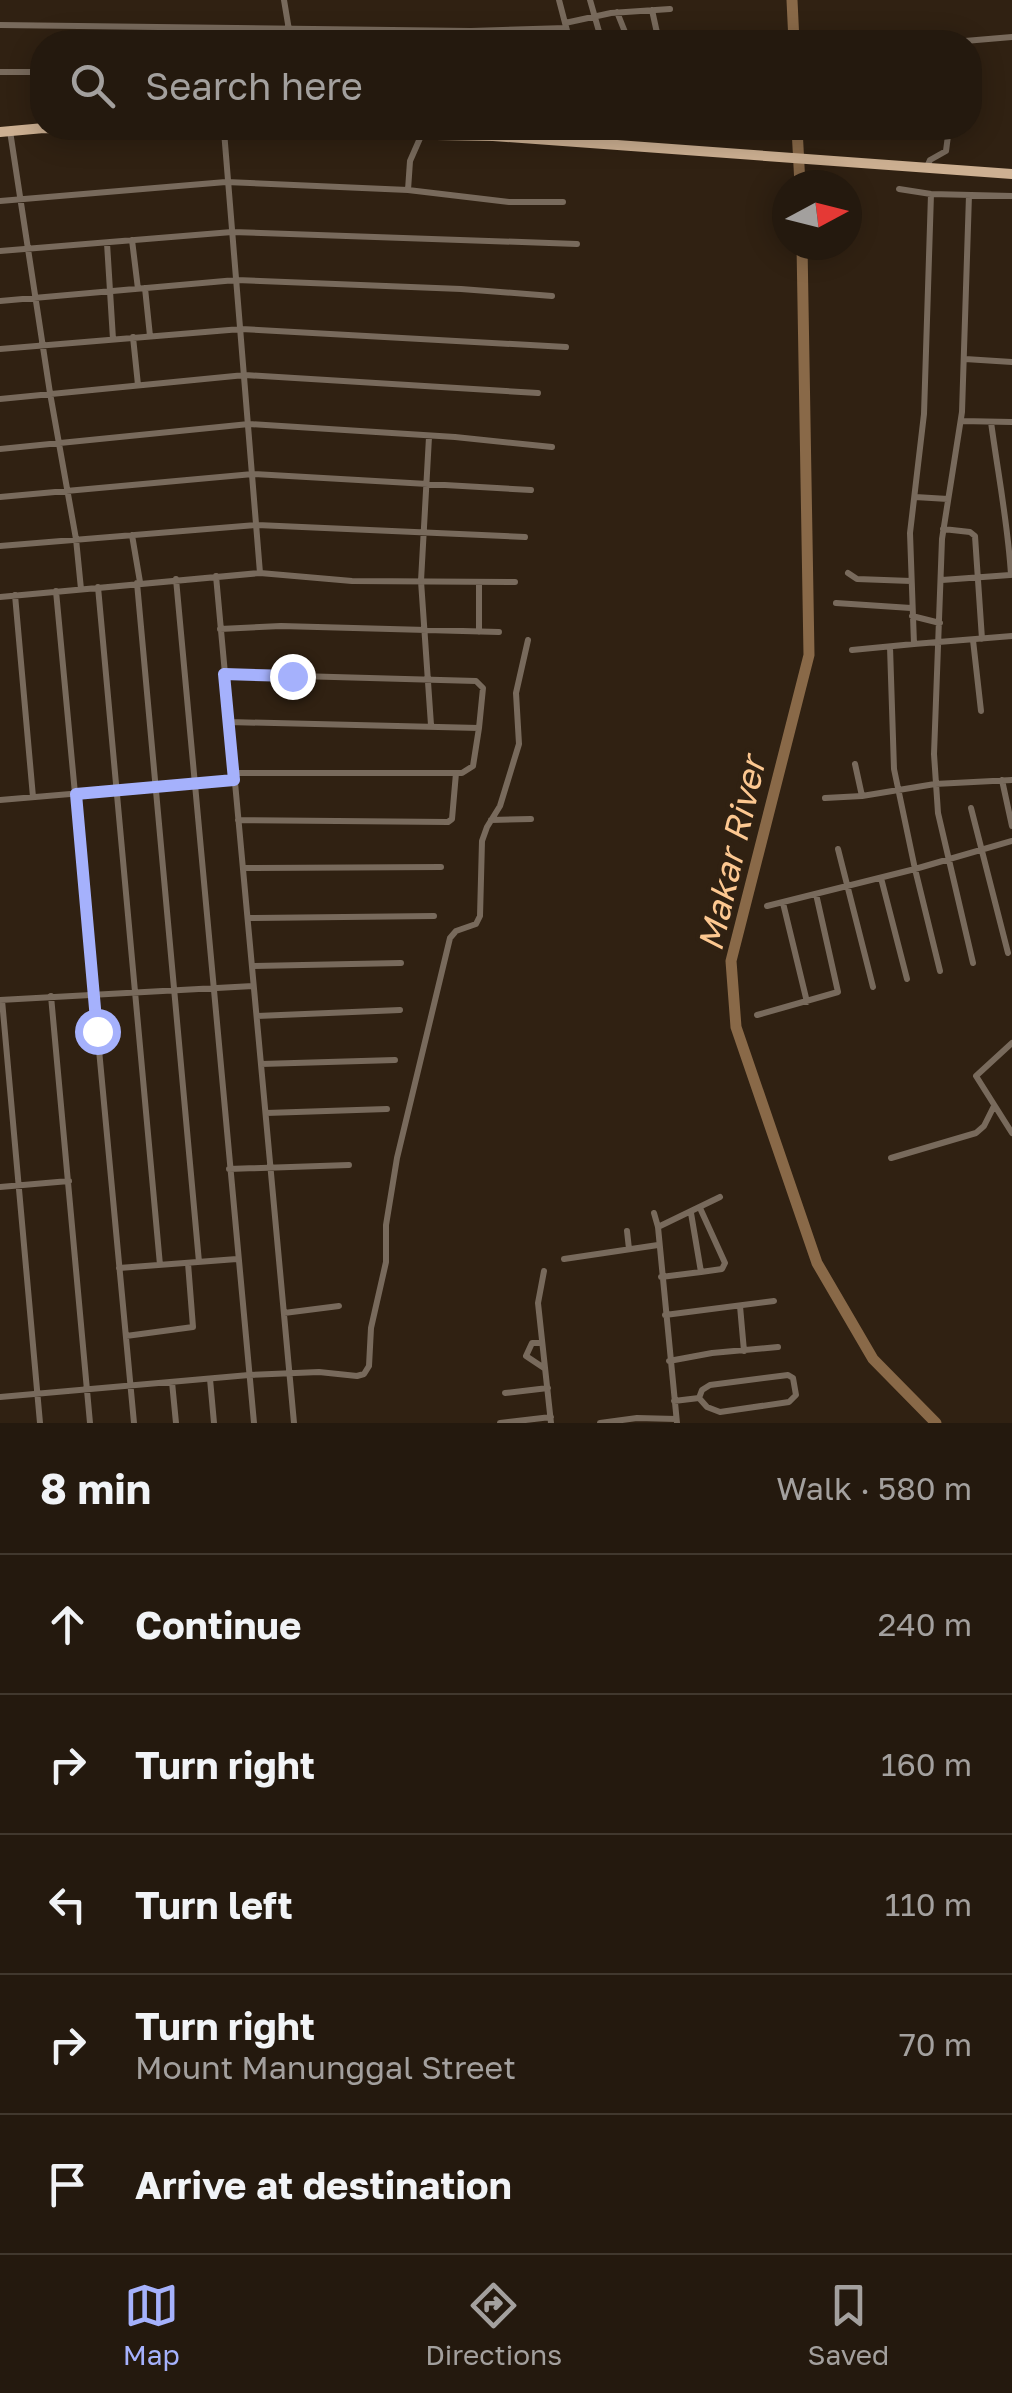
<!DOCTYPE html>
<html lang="en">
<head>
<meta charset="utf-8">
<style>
	body { margin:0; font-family:"Golos Text",sans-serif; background:#2c2217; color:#f1f3f6 }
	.compass { position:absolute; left:772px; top:170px; width:90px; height:90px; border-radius:50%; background:#24190e; box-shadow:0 5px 25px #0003; rotate:83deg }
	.stop { position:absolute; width:30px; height:30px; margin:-22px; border:8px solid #a5b1fc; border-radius:50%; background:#fff }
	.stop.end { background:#a5b1fc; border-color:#fff; box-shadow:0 2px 10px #0008 }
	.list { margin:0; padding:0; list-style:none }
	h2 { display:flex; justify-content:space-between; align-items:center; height:130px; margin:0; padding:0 40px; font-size:42px }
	h2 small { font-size:32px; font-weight:400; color:#a3a09e }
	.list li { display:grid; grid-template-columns:65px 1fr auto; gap:30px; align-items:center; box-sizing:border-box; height:140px; padding:0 40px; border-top:2px solid #41382e }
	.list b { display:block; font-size:38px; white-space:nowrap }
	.list p { margin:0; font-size:32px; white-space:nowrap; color:#a3a09e }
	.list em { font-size:32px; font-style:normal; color:#a3a09e }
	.icon { flex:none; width:55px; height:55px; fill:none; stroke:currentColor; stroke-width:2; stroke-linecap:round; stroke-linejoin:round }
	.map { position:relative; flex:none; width:1012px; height:1423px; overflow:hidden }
	.search { position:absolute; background:#24190e; box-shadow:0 5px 25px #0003; left:30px; right:30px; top:30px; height:110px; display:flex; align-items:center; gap:25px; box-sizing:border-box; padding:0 35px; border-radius:40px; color:#a3a09e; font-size:38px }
	.sheet { height:830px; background:#24190e }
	nav { display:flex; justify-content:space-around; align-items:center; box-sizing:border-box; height:140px; border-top:2px solid #41382e; background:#24190e; font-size:28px; color:#a3a09e }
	nav a { display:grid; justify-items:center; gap:5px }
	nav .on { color:#a5b1fc }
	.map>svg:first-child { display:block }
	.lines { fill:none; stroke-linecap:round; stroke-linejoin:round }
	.river { stroke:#896948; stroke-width:11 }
	.minor { stroke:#786a5c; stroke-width:6 }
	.primary { stroke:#cdb092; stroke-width:10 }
	.route { stroke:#a5b1fc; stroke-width:12 }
	.labels { text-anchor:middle; stroke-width:9; stroke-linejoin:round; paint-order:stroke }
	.water-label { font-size:35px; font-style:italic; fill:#fdc891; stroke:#302112 }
</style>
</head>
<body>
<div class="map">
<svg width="1012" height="1423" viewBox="0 0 1012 1423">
	<rect width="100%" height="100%" fill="#302112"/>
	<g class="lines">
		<path class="river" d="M792,0L794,42
			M797,128L800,185
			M802,245L809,655L731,961L736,1027L817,1263L873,1359L936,1423"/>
		<path class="minor" d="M284,0L291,42
			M559,0L570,42
			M590,0L602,42
			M652,10L659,42
			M617,12L629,42
			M565,23L611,13L670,9
			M0,25L471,31L566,28
			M953,42L1012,37
			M0,72H42
			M590,128L593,142
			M10,131L50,393L76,539L81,589
			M224,131L260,573
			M926,169L930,160L946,151L949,128
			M899,189L931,194L1012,196
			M408,190L410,161L421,136
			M931,194L924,414L910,533L914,644L1012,636
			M969,195L962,412L942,539L934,754L938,813L973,963
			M0,201L226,182L408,190L509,202H563
			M132,240L138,289
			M107,243L113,339
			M0,251L232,232L577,244
			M145,288L150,336
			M0,301L236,280L461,289L552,296
			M133,337L138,385
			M0,349L241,329L566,347
			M965,359L1012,362
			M0,399L245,375L538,393
			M961,421L1012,422
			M991,422C998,474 1008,524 1011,575
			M429,437L421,581L431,725
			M0,449L249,424L455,437L552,447
			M0,497L253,474L531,490
			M915,497L948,499
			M943,529L970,532L975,536L982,639
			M132,535L140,582
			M0,546L257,525L525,537
			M848,573L857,579L911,581
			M216,576L294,1423
			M176,579L254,1423
			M942,580L1010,575
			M137,583L199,1262
			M98,587L160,1265
			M56,591L134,1423
			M15,595L33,797
			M0,597L260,573L352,581L515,582
			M836,603L911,608
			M912,616L940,623
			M220,629L281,626L499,632
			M479,632V582
			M973,640L981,711
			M852,650L914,644
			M224,674L476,681L483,688L479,728
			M229,722L479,728L473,766L462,773H233
			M855,764L862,796
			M1002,780L1012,826
			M825,798L862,796L935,784L1012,780
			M0,800L234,780
			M971,808L1008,953
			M238,820L448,822L452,819L456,773
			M491,820L531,819
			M838,849L873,987
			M243,868L441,867
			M881,878L907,979
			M783,903L807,1002
			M767,906L915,869L894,769L890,647
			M248,918L434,916
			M252,966L401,963
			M940,971L915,869L1012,841
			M51,996L90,1423
			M0,1000L253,986
			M2,1000L40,1423
			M757,1015L838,992L816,894
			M257,1016L400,1010
			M1012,1043L976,1076L1012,1133
			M261,1064L395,1060
			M266,1113L387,1109
			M891,1158L976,1133L984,1126L994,1106
			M229,1169L349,1165
			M0,1187L69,1181
			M700,1208L725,1263L722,1269L701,1272
			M654,1213L658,1227L677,1423
			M658,1227L720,1197
			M627,1231L629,1249
			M564,1259L658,1245
			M119,1268L237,1259
			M544,1271L538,1303L551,1423
			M661,1277L701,1272L691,1213
			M740,1306L744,1351
			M284,1313L339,1306
			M665,1315L774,1301
			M126,1336L193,1327L188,1263
			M542,1343H532L526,1356L544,1368
			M669,1361L712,1353L778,1347
			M210,1379L214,1423
			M172,1382L176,1423
			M505,1393L548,1388
			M0,1397L249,1375L319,1372L357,1376L364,1374L369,1366L371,1328L386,1262V1225L397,1158L450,938L456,931L476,924L480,916L482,841L487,827L500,806L519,744L516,693L528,640
			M674,1401L699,1398L702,1390L710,1385L788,1375L793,1378L796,1395L789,1402L720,1412L707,1407L699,1398
			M500,1423L551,1417
			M600,1423L637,1418L676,1419"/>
		<path class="primary" d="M0,132L44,128L493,136L1012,174"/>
	</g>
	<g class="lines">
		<path class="route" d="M97,1031L76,794L234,780L224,674L292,676"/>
	</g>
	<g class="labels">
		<g class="water-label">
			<text transform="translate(732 854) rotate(-77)" y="12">Makar River</text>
		</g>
	</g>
</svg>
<svg class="compass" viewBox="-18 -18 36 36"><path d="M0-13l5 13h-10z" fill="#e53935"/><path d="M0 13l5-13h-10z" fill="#a3a09e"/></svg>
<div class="stop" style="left:97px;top:1031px"></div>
<div class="stop end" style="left:292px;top:676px"></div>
<div class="search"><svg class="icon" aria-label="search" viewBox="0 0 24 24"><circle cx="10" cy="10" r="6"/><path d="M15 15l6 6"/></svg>Search here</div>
</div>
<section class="sheet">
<h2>8 min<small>Walk · 580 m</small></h2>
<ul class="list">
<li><svg class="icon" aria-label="ahead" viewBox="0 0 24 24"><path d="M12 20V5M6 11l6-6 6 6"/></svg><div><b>Continue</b></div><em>240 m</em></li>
<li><svg class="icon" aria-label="right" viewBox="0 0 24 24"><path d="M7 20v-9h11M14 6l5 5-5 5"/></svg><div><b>Turn right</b></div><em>160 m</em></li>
<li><svg class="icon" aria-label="left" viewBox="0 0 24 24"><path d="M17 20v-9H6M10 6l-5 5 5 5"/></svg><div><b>Turn left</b></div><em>110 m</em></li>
<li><svg class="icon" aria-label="right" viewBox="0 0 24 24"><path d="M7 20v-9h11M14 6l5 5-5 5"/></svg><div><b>Turn right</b><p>Mount Manunggal Street</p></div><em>70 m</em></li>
<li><svg class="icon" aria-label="arrive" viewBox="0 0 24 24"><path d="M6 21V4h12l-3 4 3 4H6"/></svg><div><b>Arrive at destination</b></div></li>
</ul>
</section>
<nav>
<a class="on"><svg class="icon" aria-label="map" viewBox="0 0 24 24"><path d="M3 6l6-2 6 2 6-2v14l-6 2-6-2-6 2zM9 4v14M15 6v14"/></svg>Map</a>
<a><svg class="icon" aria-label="directions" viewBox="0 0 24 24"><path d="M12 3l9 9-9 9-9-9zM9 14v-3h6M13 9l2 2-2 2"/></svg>Directions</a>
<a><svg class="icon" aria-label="saved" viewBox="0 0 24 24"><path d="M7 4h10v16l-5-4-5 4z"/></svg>Saved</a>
</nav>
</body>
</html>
